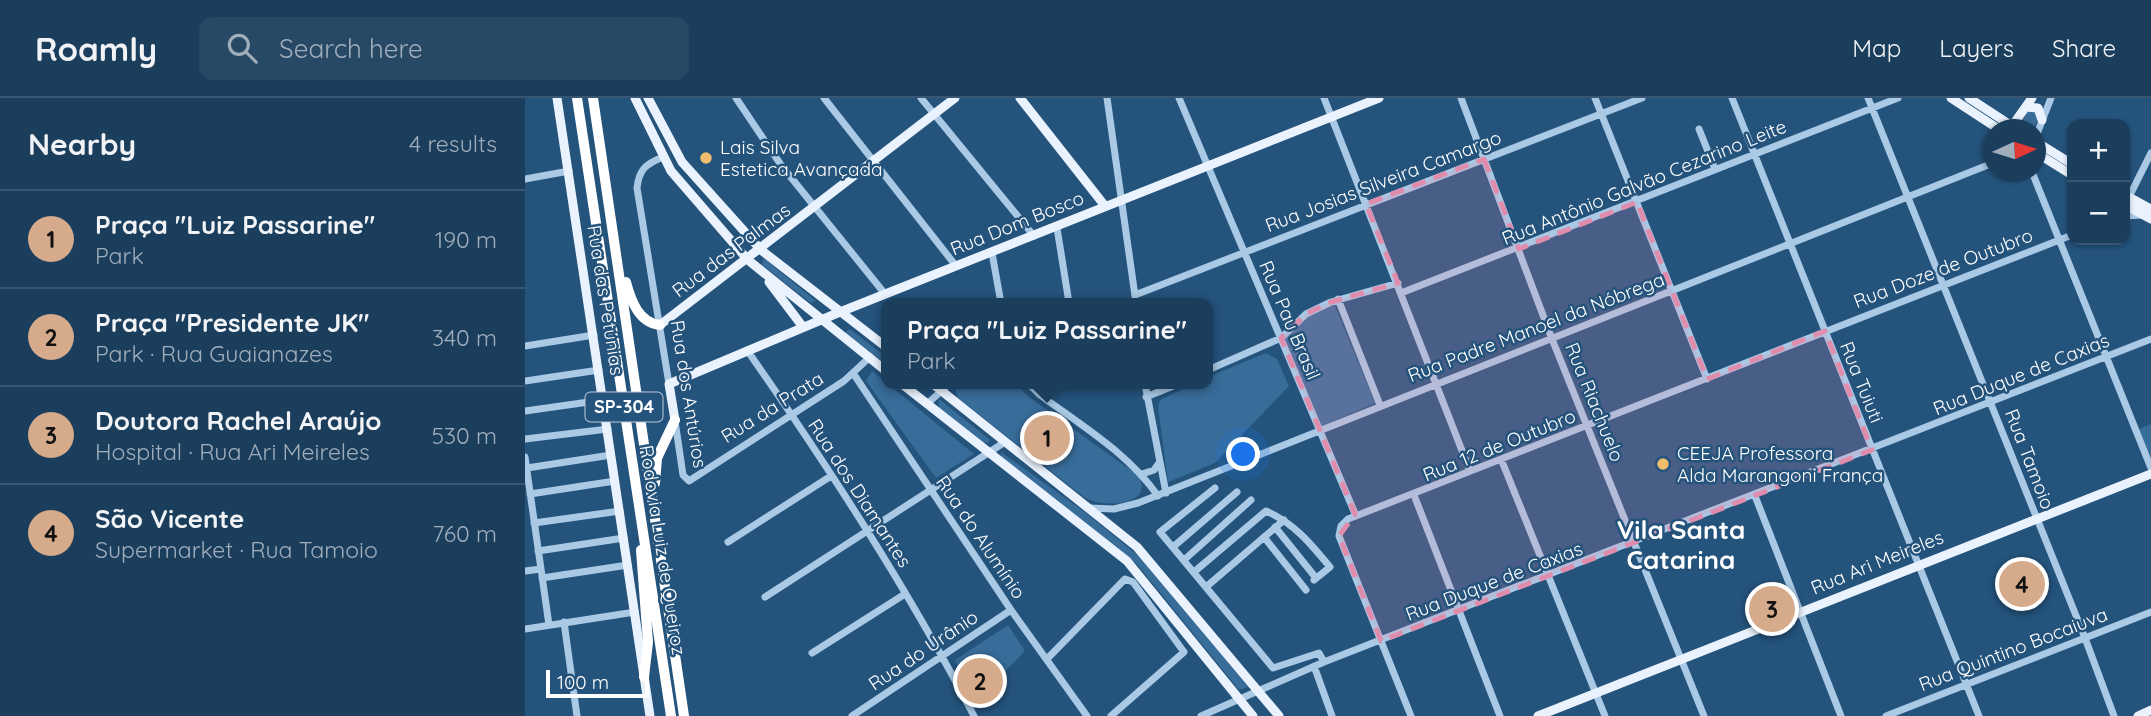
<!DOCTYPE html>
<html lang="en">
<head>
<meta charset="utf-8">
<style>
	body { margin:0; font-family:Quicksand,sans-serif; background:#284966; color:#f1f3f6 }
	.controls { position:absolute; right:21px; top:21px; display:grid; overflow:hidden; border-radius:14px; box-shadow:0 2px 5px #0004 }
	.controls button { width:63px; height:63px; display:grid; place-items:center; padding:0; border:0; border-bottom:2px solid #395772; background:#1b3e5d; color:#f1f3f6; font:35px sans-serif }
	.compass { position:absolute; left:1458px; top:21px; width:63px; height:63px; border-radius:50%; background:#1b3e5d; box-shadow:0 2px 5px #0004; rotate:86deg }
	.scale { position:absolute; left:21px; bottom:18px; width:103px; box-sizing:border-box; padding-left:7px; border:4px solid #fff; border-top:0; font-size:19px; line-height:24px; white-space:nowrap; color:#fff; -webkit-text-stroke:5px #24537c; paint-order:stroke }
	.you { position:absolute; left:719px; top:357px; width:24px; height:24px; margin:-18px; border:5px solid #fff; border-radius:50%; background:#1a73e8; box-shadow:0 0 0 10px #1a73e833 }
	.badge { display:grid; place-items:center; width:46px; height:46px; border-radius:50%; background:#d6ab8b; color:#111; font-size:23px; font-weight:700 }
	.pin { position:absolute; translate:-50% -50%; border:4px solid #fff; box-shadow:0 2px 7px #0006 }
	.popup { position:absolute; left:356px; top:200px; width:332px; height:91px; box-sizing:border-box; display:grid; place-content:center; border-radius:14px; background:#1b3e5d; filter:drop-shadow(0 2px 5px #0005); font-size:23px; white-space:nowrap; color:#a0aebc }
	.popup b { font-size:26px; color:#f1f3f6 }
	.popup::after { content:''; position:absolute; left:50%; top:100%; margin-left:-14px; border:14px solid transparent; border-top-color:#1b3e5d }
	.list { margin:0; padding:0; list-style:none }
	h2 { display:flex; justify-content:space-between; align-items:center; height:91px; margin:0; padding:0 28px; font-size:30px }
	h2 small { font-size:23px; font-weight:400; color:#a0aebc }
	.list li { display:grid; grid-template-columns:46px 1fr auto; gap:21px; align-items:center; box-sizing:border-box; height:98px; padding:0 28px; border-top:2px solid #395772 }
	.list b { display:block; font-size:26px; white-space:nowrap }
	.list p { margin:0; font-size:23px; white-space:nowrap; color:#a0aebc }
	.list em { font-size:23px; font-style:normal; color:#a0aebc }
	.icon { flex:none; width:38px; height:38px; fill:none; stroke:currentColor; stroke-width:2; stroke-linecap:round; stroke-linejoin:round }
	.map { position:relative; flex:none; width:1626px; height:618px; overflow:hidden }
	header { display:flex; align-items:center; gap:42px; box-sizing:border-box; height:98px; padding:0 35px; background:#1b3e5d; border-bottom:2px solid #395772 }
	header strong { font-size:33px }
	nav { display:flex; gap:38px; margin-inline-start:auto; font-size:24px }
	.search { width:490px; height:63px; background:#284966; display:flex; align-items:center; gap:18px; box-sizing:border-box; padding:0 24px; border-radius:14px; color:#a0aebc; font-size:26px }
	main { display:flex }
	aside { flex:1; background:#1b3e5d }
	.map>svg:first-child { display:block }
	.green { fill:#386c99 }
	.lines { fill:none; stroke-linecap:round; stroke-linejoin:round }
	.minor { stroke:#a9c9e5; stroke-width:7 }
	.major { stroke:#e9f2fd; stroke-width:9 }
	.highway { stroke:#fff; stroke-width:10 }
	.marked { fill:#e08cad; fill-opacity:0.2; stroke:#e08cad; stroke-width:5; stroke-dasharray:14 9; stroke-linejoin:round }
	.poi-dot { fill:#efbd6d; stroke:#24537c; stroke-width:2.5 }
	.labels { text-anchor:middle; stroke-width:5; stroke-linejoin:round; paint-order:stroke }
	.shield { fill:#24537c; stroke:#bdcbd8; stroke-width:2 }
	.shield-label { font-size:18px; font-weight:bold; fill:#fff }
	.poi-label { font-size:19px; fill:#fff; stroke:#24537c; text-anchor:start }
	.street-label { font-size:19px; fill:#fff; stroke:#24537c }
	.district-label { font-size:26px; font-weight:bold; fill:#fff; stroke:#24537c }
</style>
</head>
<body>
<header>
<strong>Roamly</strong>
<div class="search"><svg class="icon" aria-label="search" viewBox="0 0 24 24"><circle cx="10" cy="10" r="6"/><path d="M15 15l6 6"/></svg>Search here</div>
<nav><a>Map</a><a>Layers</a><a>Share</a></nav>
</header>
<main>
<aside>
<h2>Nearby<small>4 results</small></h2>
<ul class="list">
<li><span class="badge">1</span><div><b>Praça &quot;Luiz Passarine&quot;</b><p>Park</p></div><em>190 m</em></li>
<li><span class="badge">2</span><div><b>Praça &quot;Presidente JK&quot;</b><p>Park · Rua Guaianazes</p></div><em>340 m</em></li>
<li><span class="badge">3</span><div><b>Doutora Rachel Araújo</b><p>Hospital · Rua Ari Meireles</p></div><em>530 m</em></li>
<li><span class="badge">4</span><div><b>São Vicente</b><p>Supermarket · Rua Tamoio</p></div><em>760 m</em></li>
</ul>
</aside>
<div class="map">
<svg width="1626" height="618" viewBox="0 0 1626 618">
	<rect width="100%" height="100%" fill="#24537c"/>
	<path class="green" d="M1503,13H1509L1513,19L1509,31L1494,27Z
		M238,161L241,162L291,203L286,205L237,167Z
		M809,206L850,305L797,328L760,241L782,219Z
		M325,231L361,259V268L319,235Z
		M741,255L752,261L764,288L690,365L643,384L633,309L635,302L668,286H683V279Z
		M347,273L449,356L411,380L341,283Z
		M430,286H491L504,299L614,378L617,387L615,396C602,409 576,407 560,400L432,299Z
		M414,301L464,341V345L456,344L414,310Z
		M1626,326V360L1614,331Z
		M476,354L557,412L615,459L723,589L714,592L612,466L476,360Z
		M483,527L500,553L450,604L430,562Z"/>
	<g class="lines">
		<path class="minor" d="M211,0L256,67L360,196
			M299,0L431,168
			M396,0L509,138
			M582,0L611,205
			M654,0L831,418
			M799,0L945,373
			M936,0L1027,241L1179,618
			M1070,0L1182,281
			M1207,0L1454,618
			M1343,0L1560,540L1589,618
			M1174,31L1190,71
			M1510,41L1526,0
			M138,59C121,66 114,71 112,90L144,286
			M1507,74L1626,370
			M0,81L44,73
			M1604,99L1626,55
			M1600,118L1616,117
			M532,130L544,205
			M467,155L476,205
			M876,195L1373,0
			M610,197L1117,0
			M813,201L855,307
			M0,248L69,237
			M222,252C304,370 383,491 449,618
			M683,272L756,240L781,216L806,204L873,185
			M328,275L486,512L562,618
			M0,283L74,272
			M504,286L515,297C556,327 603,355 633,398
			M620,286L641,395
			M621,299L653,286
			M402,306L424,286
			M0,313L78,302
			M150,323L158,377L164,383L319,283L345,259
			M0,341L83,331
			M0,359L24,527
			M976,361L1080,618
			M2,370L86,357
			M617,376L629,372L634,365
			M690,390L635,434L748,570L794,555L799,564
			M5,396L90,383
			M889,397L975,618
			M1230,398L1316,618
			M564,410L589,411L613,405L1468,65
			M9,425L95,413
			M750,429L791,480
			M739,439L781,492
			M203,444L306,378
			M648,449L712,394
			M13,453L99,440
			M659,462L726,402
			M0,473L16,471
			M669,474L741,413C769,425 786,446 805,469L789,482
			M17,480L103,467
			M681,489L759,422
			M240,499L480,344
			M39,524L52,618
			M0,531L110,514
			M287,555L380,496
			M522,561L600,481L608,484L659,554L586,618
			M789,568L807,618
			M327,618L486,512
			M676,618L799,564L1626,241
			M886,618L814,438L816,428L823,421L1547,137
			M1361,618L1626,514"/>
		<path class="major" d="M32,0L125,618
			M110,0L146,73L223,162L361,273
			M123,0L157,64L236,152L361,249
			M495,0L580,108
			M1426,0L1475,32
			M1444,0L1493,32
			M1501,9L1513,10L1517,22
			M1487,28L1507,0
			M1510,43L1547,66
			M1510,54L1547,77
			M1600,97L1626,111
			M1600,107L1626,121
			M244,184L278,229
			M135,227L430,0
			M377,286L602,463L728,618
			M408,286L612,449L754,618
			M150,322L144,286L315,214L854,0
			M1013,618L1626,376
			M1613,618L1626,612"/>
		<path class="highway" d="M52,0L146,618
			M68,0L159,618
			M101,184C106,203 114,225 135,227
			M130,385L132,360L150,322
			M116,452L123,544L119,579"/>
	</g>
	<path class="marked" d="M959,61L994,151L1112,104L1182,281L1300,233L1347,352L856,543L814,438L830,416L756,240L781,216L806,204L873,185L841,106Z"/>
	<g class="poi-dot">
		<circle cx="181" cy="60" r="7"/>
		<circle cx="1138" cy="366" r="7"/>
	</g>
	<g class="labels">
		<rect class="shield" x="60.5" y="294.5" width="77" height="29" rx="5"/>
		<g class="shield-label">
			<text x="99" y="315">SP-304</text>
		</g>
		<g class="poi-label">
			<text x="195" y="56">Lais Silva<tspan x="195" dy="22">Estetica Avançada</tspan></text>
			<text x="1152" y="362">CEEJA Professora<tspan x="1152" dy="22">Alda Marangoni França</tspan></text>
		</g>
		<g class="street-label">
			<text transform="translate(858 83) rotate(-21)" y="7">Rua Josias Silveira Camargo</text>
			<text transform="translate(1119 84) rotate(-22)" y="7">Rua Antônio Galvão Cezarino Leite</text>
			<text transform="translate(492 125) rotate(-22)" y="7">Rua Dom Bosco</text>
			<text transform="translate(206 152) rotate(-37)" y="7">Rua das Palmas</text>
			<text transform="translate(1418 170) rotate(-21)" y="7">Rua Doze de Outubro</text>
			<text transform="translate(81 202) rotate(81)" y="7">Rua das Petúnias</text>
			<text transform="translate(765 222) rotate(67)" y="7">Rua Pau Brasil</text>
			<text transform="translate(1011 229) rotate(-21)" y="7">Rua Padre Manoel da Nóbrega</text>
			<text transform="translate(1496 276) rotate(-22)" y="7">Rua Duque de Caxias</text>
			<text transform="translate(1337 284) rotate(68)" y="7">Rua Tuiuti</text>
			<text transform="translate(164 296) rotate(81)" y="7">Rua dos Antúrios</text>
			<text transform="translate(1070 304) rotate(68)" y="7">Rua Riachuelo</text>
			<text transform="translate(247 309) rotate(-32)" y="7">Rua da Prata</text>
			<text transform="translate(974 347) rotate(-22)" y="7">Rua 12 de Outubro</text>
			<text transform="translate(1505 361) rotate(69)" y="7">Rua Tamoio</text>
			<text transform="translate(335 395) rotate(57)" y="7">Rua dos Diamantes</text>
			<text transform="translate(456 439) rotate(56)" y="7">Rua do Alumínio</text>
			<text transform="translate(138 452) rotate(81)" y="7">Rodovia Luiz de Queiroz</text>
			<text transform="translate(1352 464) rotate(-22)" y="7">Rua Ari Meireles</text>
			<text transform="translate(969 483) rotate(-21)" y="7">Rua Duque de Caxias</text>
			<text transform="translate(1488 551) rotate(-21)" y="7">Rua Quintino Bocaiuva</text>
			<text transform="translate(398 552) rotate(-34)" y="7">Rua do Urânio</text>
		</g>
		<g class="district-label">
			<text x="1156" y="441">Vila Santa<tspan x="1156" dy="30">Catarina</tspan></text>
		</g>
	</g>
</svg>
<div class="controls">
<button>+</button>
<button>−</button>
</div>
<svg class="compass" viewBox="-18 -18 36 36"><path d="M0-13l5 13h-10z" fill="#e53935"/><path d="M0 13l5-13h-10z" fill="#a0aebc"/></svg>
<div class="scale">100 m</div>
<div class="you"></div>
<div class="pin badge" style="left:522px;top:340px">1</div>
<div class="popup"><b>Praça &quot;Luiz Passarine&quot;</b>Park</div>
<div class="pin badge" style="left:455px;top:583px">2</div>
<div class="pin badge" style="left:1247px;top:511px">3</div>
<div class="pin badge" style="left:1497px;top:486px">4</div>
</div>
</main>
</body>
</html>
